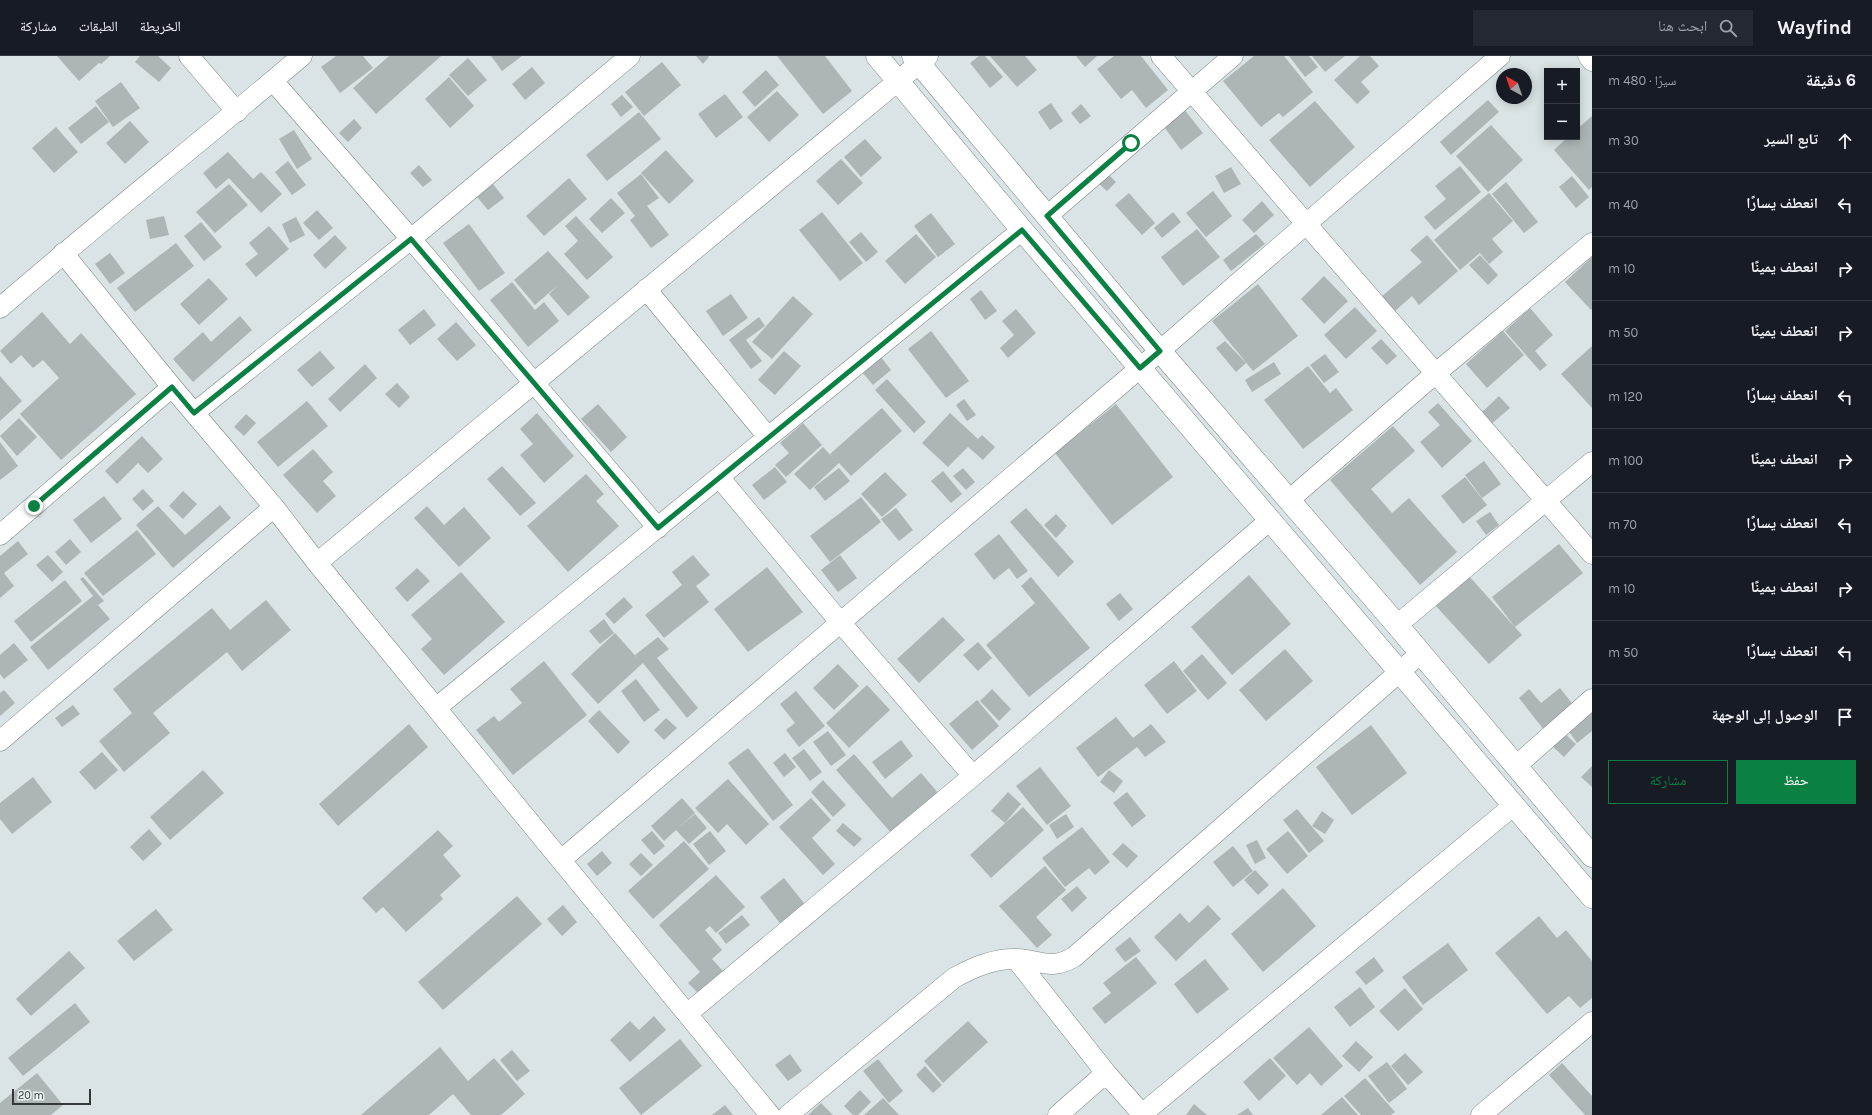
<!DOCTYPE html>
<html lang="ar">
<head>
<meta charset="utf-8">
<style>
	body { margin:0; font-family:Karla,"Noto Naskh Arabic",sans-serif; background:#242831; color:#f1f3f6; direction:rtl }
	.controls { position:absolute; right:12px; top:12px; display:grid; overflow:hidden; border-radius:0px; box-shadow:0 2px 10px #0003 }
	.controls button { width:36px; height:36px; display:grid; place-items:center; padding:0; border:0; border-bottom:1px solid #363941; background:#171b24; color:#f1f3f6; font:20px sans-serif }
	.compass { position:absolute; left:1496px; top:12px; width:36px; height:36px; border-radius:50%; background:#171b24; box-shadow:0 2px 10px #0003; rotate:320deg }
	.scale { position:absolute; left:12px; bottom:10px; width:79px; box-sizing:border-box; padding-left:4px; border:2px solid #343838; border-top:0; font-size:11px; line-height:14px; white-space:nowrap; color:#343838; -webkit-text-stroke:3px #e7f0f2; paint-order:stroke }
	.stop { position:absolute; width:12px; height:12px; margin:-9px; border:3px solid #0b8043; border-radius:50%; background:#fff }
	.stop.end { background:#0b8043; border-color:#fff; box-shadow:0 1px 4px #0008 }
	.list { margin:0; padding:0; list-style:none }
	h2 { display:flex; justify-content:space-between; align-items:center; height:52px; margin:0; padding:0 16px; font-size:17px }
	h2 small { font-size:13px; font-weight:400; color:#9ea1a6 }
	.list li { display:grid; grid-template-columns:26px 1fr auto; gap:12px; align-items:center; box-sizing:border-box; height:64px; padding:0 16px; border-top:1px solid #363941 }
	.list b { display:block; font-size:15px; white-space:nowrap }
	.list em { font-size:13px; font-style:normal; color:#9ea1a6 }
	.actions { display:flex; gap:8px; padding:12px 16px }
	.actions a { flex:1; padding:9px 0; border:1px solid #0b8043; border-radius:0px; text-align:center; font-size:14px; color:#0b8043 }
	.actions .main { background:#0b8043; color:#fff }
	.icon { flex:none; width:22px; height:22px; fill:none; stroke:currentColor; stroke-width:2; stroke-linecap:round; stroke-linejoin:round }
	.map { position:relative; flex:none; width:1592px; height:1059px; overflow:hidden; direction:ltr }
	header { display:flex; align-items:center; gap:24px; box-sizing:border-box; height:56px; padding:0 20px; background:#171b24; border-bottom:1px solid #363941 }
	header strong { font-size:19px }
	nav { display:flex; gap:22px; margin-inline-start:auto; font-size:14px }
	.search { width:280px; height:36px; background:#242831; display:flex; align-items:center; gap:10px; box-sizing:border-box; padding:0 14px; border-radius:0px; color:#9ea1a6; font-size:15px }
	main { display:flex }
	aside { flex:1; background:#171b24 }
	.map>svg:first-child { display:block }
	.building { fill:#adb5b7 }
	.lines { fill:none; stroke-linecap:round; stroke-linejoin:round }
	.street-casing { stroke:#7e8687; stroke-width:21 }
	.secondary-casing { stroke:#7e8687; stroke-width:23 }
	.street { stroke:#fff; stroke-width:20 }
	.secondary { stroke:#fff; stroke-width:22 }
	.route { stroke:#0b8043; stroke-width:5 }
</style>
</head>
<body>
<header>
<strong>Wayfind</strong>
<div class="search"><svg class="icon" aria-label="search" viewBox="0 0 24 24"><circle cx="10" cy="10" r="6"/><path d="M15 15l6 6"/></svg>ابحث هنا</div>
<nav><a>الخريطة</a><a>الطبقات</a><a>مشاركة</a></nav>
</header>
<main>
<aside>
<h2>6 دقيقة<small>سيرًا · 480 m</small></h2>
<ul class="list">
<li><svg class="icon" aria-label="ahead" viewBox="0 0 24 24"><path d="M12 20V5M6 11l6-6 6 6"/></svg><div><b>تابع السير</b></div><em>30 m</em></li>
<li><svg class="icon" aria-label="left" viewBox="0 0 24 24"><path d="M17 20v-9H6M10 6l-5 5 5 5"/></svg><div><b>انعطف يسارًا</b></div><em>40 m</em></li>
<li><svg class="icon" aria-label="right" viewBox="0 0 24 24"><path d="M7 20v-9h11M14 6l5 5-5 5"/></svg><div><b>انعطف يمينًا</b></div><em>10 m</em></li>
<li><svg class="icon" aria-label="right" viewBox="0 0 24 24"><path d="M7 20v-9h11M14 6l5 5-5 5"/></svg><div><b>انعطف يمينًا</b></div><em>50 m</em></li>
<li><svg class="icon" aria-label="left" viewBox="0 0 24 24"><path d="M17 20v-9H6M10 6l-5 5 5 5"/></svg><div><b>انعطف يسارًا</b></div><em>120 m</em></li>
<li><svg class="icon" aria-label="right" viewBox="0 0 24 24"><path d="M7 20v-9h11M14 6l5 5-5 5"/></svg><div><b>انعطف يمينًا</b></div><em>100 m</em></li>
<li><svg class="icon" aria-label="left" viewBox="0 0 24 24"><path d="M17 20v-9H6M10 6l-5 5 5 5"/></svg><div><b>انعطف يسارًا</b></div><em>70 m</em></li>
<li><svg class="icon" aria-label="right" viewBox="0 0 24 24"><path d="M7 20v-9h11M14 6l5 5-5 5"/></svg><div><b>انعطف يمينًا</b></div><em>10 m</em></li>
<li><svg class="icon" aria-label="left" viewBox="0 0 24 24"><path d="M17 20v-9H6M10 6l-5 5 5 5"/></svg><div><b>انعطف يسارًا</b></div><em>50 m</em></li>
<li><svg class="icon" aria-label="arrive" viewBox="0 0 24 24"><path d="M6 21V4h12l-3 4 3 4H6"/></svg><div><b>الوصول إلى الوجهة</b></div></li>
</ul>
<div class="actions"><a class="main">حفظ</a><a>مشاركة</a></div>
</aside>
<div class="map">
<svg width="1592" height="1059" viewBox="0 0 1592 1059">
	<rect width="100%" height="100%" fill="#dae3e5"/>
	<path class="building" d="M57,0H110L101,8L99,7L79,25Z
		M140,0H158L171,12L159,26L135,6Z
		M336,0H363L373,12L340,37L321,11Z
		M389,0H441L376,58L353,32Z
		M491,0H522L502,15Z
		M696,0H708L709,1L703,8Z
		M777,0H825L852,35L823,58Z
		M979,0H985L1003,21L990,32L970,7Z
		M990,0H1025L1037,14L1017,31Z
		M1076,0H1097L1085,11Z
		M1114,0H1141L1168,34L1146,52L1132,34L1121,43L1097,13Z
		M1254,0H1284L1313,36L1283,61L1279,57L1261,71L1223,25Z
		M1289,0H1309L1318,11L1305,21Z
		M1312,0H1345L1325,16Z
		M1360,0H1370L1379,10L1361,26L1370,36L1357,48L1334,24Z
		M468,2L487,24L468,40L449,19Z
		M662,6L681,29L644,60L625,36Z
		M532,11L545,27L525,44L512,28Z
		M766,14L779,29L755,51L742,36Z
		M449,21L474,50L450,72L425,43Z
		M121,26L140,52L113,71L95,45Z
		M777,35L799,59L769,86L747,61Z
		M725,38L743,61L716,82L698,58Z
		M622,39L633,51L621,61L611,48Z
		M1488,44L1499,56L1451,99L1440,86Z
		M1315,45L1355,91L1310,131L1269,84Z
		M1051,47L1063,65L1050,74L1038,56Z
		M1081,48L1091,60L1080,68L1071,57Z
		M96,50L109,66L81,88L68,72Z
		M1183,52L1203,77L1181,94L1162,68Z
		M639,56L661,83L607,125L586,99Z
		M1592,60V131L1589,134L1554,94L1568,81H1577V73Z
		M354,63L362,72L348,86L339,77Z
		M130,65L149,86L125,108L106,87Z
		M1491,69L1523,104L1488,136L1456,100Z
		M56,71L78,96L54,117L32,92Z
		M294,74L312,103L297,113L279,83Z
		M865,83L882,102L861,121L844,101Z
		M666,94L694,125L669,148L641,117Z
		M228,96L253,123L261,116L282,138L261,157L229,122L216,133L203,117Z
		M841,103L863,127L838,149L816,125Z
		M288,105L306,129L292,139L275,116Z
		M419,109L432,124L423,131L410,117Z
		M1460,110L1481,136L1435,174L1424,161L1446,143L1435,130Z
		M1231,111L1241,128L1224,137L1215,120Z
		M1106,116L1116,126L1107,135L1097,126Z
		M641,118L659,142L647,150L669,179L651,192L630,164L635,160L617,137Z
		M1572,120L1589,141L1576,152L1559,131Z
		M569,122L587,143L544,180L526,160Z
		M1506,126L1538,166L1524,177L1492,138Z
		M229,128L248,149L215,177L196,156Z
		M493,128L504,142L488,154L477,141Z
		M1213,135L1232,160L1206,181L1186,157Z
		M1129,137L1155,167L1142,179L1115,149Z
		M1489,137L1513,165L1492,183L1503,196L1489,208L1480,197L1460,214L1434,184Z
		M611,142L625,157L602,177L589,163Z
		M1262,145L1274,159L1254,177L1242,164Z
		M317,154L333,172L319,184L303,167Z
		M822,156L863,207L840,225L799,174Z
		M1173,156L1181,166L1162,182L1154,172Z
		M931,157L955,188L938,201L914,170Z
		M164,160L169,179L150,183L146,164Z
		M576,160L613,201L587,224L564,198L578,185L565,170Z
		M296,161L305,179L290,187L282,168Z
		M201,166L222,191L204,205L184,180Z
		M469,168L505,217L479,235L443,187Z
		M269,170L289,193L256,221L245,208L258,198L249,187Z
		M1197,173L1220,201L1183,230L1161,201Z
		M861,176L878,196L866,206L849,186Z
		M916,178L936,201L905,228L885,205Z
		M1256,178L1265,188L1231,215L1223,204Z
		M335,179L347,192L325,213L313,199Z
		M1427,179L1458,215L1419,249L1412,240L1394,256L1381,241L1422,206L1410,194Z
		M176,187L194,210L135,256L117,232Z
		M548,195L590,241L568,260L549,238L558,229L535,249L514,224Z
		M110,197L125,217L110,228L95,208Z
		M1480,199L1498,219L1488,229L1469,209Z
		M1592,201V253L1591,254L1565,226Z
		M1324,220L1348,245L1324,268L1301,243Z
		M209,222L228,243L199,269L180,248Z
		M512,226L535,254L544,246L559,265L528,291L490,244Z
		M1258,228L1298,280L1253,315L1212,265Z
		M981,234L997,255L985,264L970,243Z
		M731,238L748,262L723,280L706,255Z
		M793,240L813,258L772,303L752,286Z
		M1355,251L1377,275L1346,303L1324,279Z
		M1530,252L1553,279L1535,295L1547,309L1540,315L1505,275Z
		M424,253L436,269L410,289L398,274Z
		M1016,253L1036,277L1008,302L1000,292L1014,279L1002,265Z
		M42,256L70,288L81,277L136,338L61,404L20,358L59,322L43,304L33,312L21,299L11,308L0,295Z
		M240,260L252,274L193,326L173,303L203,276L211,286Z
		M759,261L765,270L746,284L762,305L751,313L729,284Z
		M456,266L476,289L457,305L437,283Z
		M931,275L969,325L946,342L908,293Z
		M1503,275L1524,299L1487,332L1466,308Z
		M1381,283L1397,300L1387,309L1371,292Z
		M1225,285L1246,307L1236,316L1216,292Z
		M1592,290V352L1561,318Z
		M320,295L335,312L312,331L297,314Z
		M784,295L801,310L775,339L758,324Z
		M1325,298L1339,316L1324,327L1310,309Z
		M881,301L891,314L873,329L862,316Z
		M1274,306L1281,318L1252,336L1245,324Z
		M365,308L377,322L340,356L328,343Z
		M1308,310L1330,337L1336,332L1353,354L1303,393L1264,344Z
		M0,320L22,345L0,365Z
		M887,323L926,366L914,377L875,334Z
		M397,327L410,341L399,352L385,338Z
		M1499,340L1510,352L1490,369L1480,358Z
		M964,343L976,359L967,365L956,349Z
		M307,345L328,370L278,411L257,386Z
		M1438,347L1472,385L1442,412L1420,386L1440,369L1428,356Z
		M598,348L627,381L611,396L581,363Z
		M1116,348L1173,421L1112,469L1055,397Z
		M882,352L902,375L851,420L839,407L810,434L794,418L823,391L836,405L830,398Z
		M537,357L574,400L544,427L520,399L533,388L520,373Z
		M950,357L978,383L982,379L995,391L983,404L968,391L948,411L922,387Z
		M246,358L256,367L244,380L234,371Z
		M19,362L37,381L17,400L0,380Z
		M803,367L822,389L786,421L775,409L789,397L780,387Z
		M1393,370L1415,395L1371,433L1392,457L1409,442L1457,496L1420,529L1330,424Z
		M142,380L163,403L148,417L138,407L117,428L105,415Z
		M0,386L18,410L0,424Z
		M313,393L333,416L323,425L336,440L317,457L283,419Z
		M1484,405L1501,428L1482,442L1465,419Z
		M502,410L536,447L520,460L487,423Z
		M775,411L787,426L764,444L752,429Z
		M839,412L850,425L825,445L814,431Z
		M963,412L975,426L966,434L953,420Z
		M943,415L962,438L951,447L931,425Z
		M885,416L907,439L882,461L861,438Z
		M586,418L604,438L596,445L619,470L568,516L527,470Z
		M1465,421L1487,449L1463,468L1441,440Z
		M143,433L154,445L143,455L132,443Z
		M183,435L197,448L183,463L169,450Z
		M104,440L122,463L91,487L73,464Z
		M861,441L881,466L830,506L810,480Z
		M220,449L231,462L173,512L136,469L158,450L185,479Z
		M427,450L444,469L464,451L491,482L459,511L414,462Z
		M896,452L913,474L899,485L881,463Z
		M1026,452L1074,506L1058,521L1010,466Z
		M1490,456L1499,469L1486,479L1476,465Z
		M1056,458L1067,470L1056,482L1044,469Z
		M137,474L156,498L103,540L84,517Z
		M999,478L1028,515L1017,523L1009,512L994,524L974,498Z
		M70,483L81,496L66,509L55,496Z
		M18,485L28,498L4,517L14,530L0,542V500Z
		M1559,488L1583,517L1515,571L1492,541Z
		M48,499L63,516L52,526L36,509Z
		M693,499L710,519L696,530L709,546L664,582L645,559L682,529L672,516Z
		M840,499L857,522L838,536L821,514Z
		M767,511L803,556L748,596L714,553Z
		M417,512L430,525L407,546L395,532Z
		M461,516L505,566L444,619L421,593L432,583L411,559Z
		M1249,519L1291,568L1232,619L1191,571Z
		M1468,519L1522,579L1489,608L1435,549Z
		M83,521L104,545L98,549L110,563L48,614L30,591L93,540L80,523Z
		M1031,521L1090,592L1029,641L986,589L1035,547L1021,530Z
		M65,524L82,545L31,586L14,565Z
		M1120,537L1133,553L1119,565L1106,548Z
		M624,541L633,551L614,568L605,558Z
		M266,544L291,574L242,615L227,596L153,657L170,677L124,716L99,685L132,657L113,633L212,552L230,574Z
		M943,561L965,584L919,627L897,603Z
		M604,563L614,577L600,588L589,575Z
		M615,577L640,605L635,599L658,581L669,593L657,602L698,652L687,662L643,607L598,648L571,618Z
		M978,586L992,602L978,615L963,599Z
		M14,587L28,604L4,623L0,618V599Z
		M1285,593L1313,625L1266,665L1239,634Z
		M1202,598L1227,627L1208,644L1183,615Z
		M544,605L587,659L513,719L476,674L494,660L499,666L522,647L510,633Z
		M1174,605L1197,635L1167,658L1144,629Z
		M838,608L859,630L834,654L813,632Z
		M636,623L660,654L644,666L621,635Z
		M867,629L890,654L849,692L826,667Z
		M1560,632L1574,650L1544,674L1519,642L1529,633L1541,647Z
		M992,633L1011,653L999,665L980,645Z
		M4,634L15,647L0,660V637Z
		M796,635L825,670L799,691L786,674L795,667L780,648Z
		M977,644L999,670L972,694L949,668Z
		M73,649L80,658L62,671L55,662Z
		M599,654L630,686L618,698L588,665Z
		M1592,656V675L1577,687L1568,674Z
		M1116,661L1133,682L1151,668L1166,686L1145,701L1137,691L1098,721L1076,692Z
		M666,662L677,672L664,684L654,674Z
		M409,668L428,691L338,770L319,748Z
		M1371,669L1407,717L1352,759L1316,711Z
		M828,675L846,699L831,710L813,686Z
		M1562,675L1576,688L1564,701L1550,688Z
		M901,684L913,700L885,723L872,706Z
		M748,692L793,749L773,765L728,707Z
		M804,693L822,716L810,725L792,702Z
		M102,696L118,714L95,734L79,716Z
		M785,697L796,711L784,721L773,707Z
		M854,698L892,742L921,717L939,738L892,778L836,714Z
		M1592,710V731L1581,721Z
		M1040,711L1071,750L1047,769L1016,730Z
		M203,714L224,737L170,784L150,761Z
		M1109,714L1123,725L1114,737L1100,726Z
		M33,721L52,746L12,778L0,763V747Z
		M728,723L769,768L746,789L727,768L718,777L695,752Z
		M823,724L846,749L833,761L811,736Z
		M1008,736L1021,748L1005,767L991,755Z
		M1127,736L1146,760L1132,771L1113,747Z
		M682,742L695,757L678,772L695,758L707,772L689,788L676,774L664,785L651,770Z
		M811,742L831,764L812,782L835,808L823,819L779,771Z
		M1023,751L1044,774L991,822L970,799Z
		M1297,753L1324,785L1309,797L1283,764Z
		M1322,755L1334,764L1325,778L1312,770Z
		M1066,758L1074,771L1057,783L1049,769Z
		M843,767L862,783L854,791L836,775Z
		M1082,771L1110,806L1095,819L1089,812L1065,831L1042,802Z
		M149,773L162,788L143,805L130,791Z
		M438,774L453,790L443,799L461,820L440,839L443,843L406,876L383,851L376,857L362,842Z
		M652,775L665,790L654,799L641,784Z
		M710,775L726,795L709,809L693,788Z
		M1288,775L1308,800L1287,818L1266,793Z
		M1257,784L1266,802L1255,808L1246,789Z
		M684,785L709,813L653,863L628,835Z
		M1123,787L1138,800L1127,812L1112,798Z
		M1233,790L1253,815L1233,831L1213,806Z
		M602,795L612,807L597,820L587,808Z
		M641,797L653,809L641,820L629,808Z
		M1045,810L1066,834L1036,861L1052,879L1037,892L999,850Z
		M1255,814L1269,829L1258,839L1244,824Z
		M716,819L745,851L716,877L710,870L705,874L722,894L712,903L723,915L698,937L688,927L700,916L659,869Z
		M784,822L807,851L782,870L760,841Z
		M1077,830L1087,842L1072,856L1061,843Z
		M1283,832L1316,870L1263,916L1231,878Z
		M517,840L542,868L443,954L418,926Z
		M563,849L577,866L562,880L547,863Z
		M1208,849L1221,863L1176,905L1154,881L1180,857L1189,867Z
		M156,853L173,874L134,905L117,885Z
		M742,859L750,869L726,888L718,877Z
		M1539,860L1557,882L1566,874L1592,905V942L1580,952L1569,940L1547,958L1495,897Z
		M1130,881L1141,895L1125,906L1115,893Z
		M1448,887L1468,914L1423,949L1402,921Z
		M69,895L85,912L31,960L16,943Z
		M1136,901L1157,927L1105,968L1092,952L1111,937L1103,927Z
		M1374,901L1384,915L1366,929L1355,916Z
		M1205,903L1229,933L1197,958L1174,928Z
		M1360,931L1375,951L1350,971L1334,951Z
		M1405,932L1423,953L1398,975L1379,955Z
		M75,947L90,966L23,1020L8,1002Z
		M654,960L666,974L630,1006L610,984L630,965L639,974Z
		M968,965L988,986L943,1027L924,1005Z
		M1309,971L1343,1010L1321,1030L1310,1017L1297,1029L1273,1002Z
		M680,983L702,1010L641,1059L619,1032Z
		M1356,985L1373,1001L1359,1016L1342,1000Z
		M440,991L468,1025L494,1002L525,1038L501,1059H471L453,1038L429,1059H361Z
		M512,994L530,1015L517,1025L500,1004Z
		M1405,997L1423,1016L1408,1029L1391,1010Z
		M790,998L802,1015L788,1025L775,1009Z
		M1270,1002L1286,1020L1259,1045L1243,1026Z
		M878,1003L903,1035L889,1047L863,1015Z
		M1387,1006L1407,1033L1389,1047L1368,1020Z
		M1562,1007L1592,1040V1059H1585L1549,1019Z
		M925,1010L942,1029L933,1037L916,1019Z
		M37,1017L63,1049L51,1059H0V1047Z
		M1365,1022L1395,1056L1391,1059H1361L1344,1040Z
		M860,1034L871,1046L858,1059H853L844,1050Z
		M1342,1041L1358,1059H1321Z
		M883,1042L899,1059H864Z
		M821,1047L833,1059H808Z
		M1194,1048L1207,1059H1186Z
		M725,1049L733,1059H712Z
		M1248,1052L1253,1059H1237Z"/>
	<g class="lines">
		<g class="street-casing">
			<path id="street" d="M189,0L237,56
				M1161,0L1592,498
				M1588,0L1592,5
				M273,25L411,183L658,472
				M1047,160L1233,0
				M63,197L172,331L274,451L317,507L770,1059
				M646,233L768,381
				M0,252C99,166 202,85 302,0
				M194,357L411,183L630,0
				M719,421L840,566L973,720
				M1289,444L1436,317L1592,187
				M0,479L172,331
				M317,507L928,0
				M1397,569L1592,406
				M436,652L1022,174
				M0,685L274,451
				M1516,710L1592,643
				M561,804L1140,312L1500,0
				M1016,903L1106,1017L1143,1059
				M687,958L973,720L1270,464
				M1142,1058L1513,750
				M788,1059L954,922C973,911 995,902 1017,903C1040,904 1050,915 1074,901L1421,597
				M1058,1059L1106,1017
				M1481,1059L1592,966"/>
		</g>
		<g class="secondary-casing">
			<path id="secondary" d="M877,0L1022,174L1592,841
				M913,0L1160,295L1397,569L1592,800"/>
		</g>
		<use href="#street" class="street"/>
		<use href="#secondary" class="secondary"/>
	</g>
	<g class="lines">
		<path class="route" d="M34,450L172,331L194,357L411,183L658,472L1022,174L1140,312L1160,295L1047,160L1131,87"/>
	</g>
</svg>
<div class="controls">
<button>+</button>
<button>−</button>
</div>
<svg class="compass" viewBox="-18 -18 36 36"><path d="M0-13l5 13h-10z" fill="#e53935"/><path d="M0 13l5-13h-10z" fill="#9ea1a6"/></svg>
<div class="scale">20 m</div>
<div class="stop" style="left:1131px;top:87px"></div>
<div class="stop end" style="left:34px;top:450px"></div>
</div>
</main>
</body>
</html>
